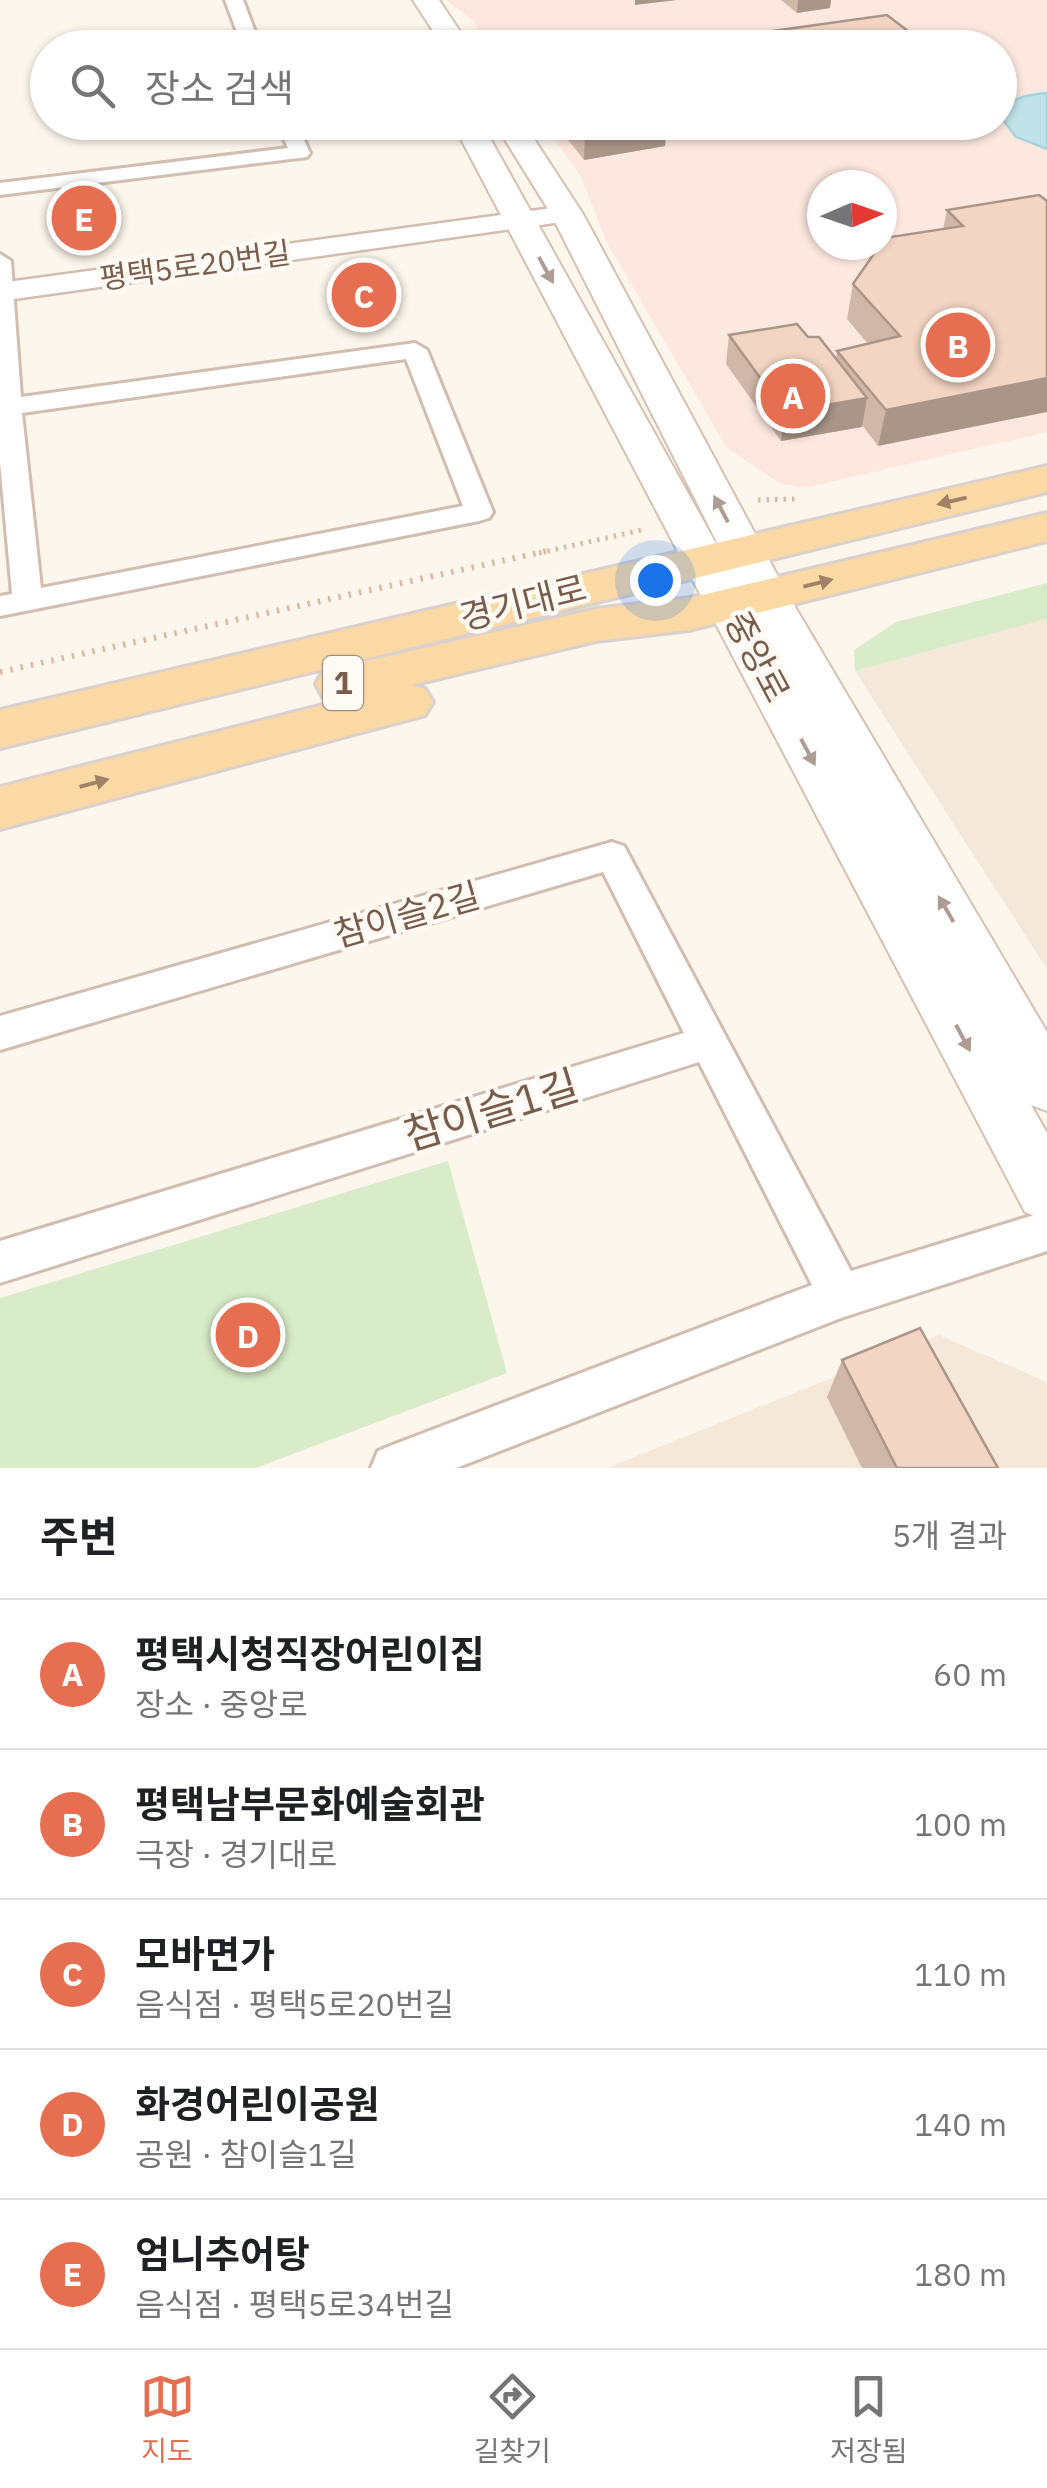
<!DOCTYPE html>
<html lang="ko">
<head>
<meta charset="utf-8">
<style>
	body { margin:0; font-family:"IBM Plex Sans","Noto Sans KR",sans-serif; background:#f6f6f6; color:#202124 }
	.compass { position:absolute; left:807px; top:170px; width:90px; height:90px; border-radius:50%; background:#fff; box-shadow:0 2px 8px #0004; rotate:88deg }
	.you { position:absolute; left:655px; top:580px; width:35px; height:35px; margin:-25px; border:8px solid #fff; border-radius:50%; background:#1a73e8; box-shadow:0 0 0 15px #1a73e833 }
	.badge { display:grid; place-items:center; width:65px; height:65px; border-radius:50%; background:#e76f51; color:#fff; font-size:32px; font-weight:700 }
	.pin { position:absolute; translate:-50% -50%; border:5px solid #fff; box-shadow:0 2px 10px #0006 }
	.list { margin:0; padding:0; list-style:none }
	h2 { display:flex; justify-content:space-between; align-items:center; height:130px; margin:0; padding:0 40px; font-size:42px }
	h2 small { font-size:32px; font-weight:400; color:#757577 }
	.list li { display:grid; grid-template-columns:65px 1fr auto; gap:30px; align-items:center; box-sizing:border-box; height:150px; padding:0 40px; border-top:2px solid #e0e0e0 }
	.list b { display:block; font-size:38px; white-space:nowrap }
	.list p { margin:0; font-size:32px; white-space:nowrap; color:#757577 }
	.list em { font-size:32px; font-style:normal; color:#757577 }
	.icon { flex:none; width:55px; height:55px; fill:none; stroke:currentColor; stroke-width:2; stroke-linecap:round; stroke-linejoin:round }
	.map { position:relative; flex:none; width:1047px; height:1468px; overflow:hidden }
	.search { position:absolute; background:#fff; box-shadow:0 2px 8px #0004; left:30px; right:30px; top:30px; height:110px; display:flex; align-items:center; gap:25px; box-sizing:border-box; padding:0 35px; border-radius:55px; color:#757577; font-size:38px }
	.sheet { height:880px; background:#fff }
	nav { display:flex; justify-content:space-around; align-items:center; box-sizing:border-box; height:140px; border-top:2px solid #e0e0e0; background:#fff; font-size:28px; color:#757577 }
	nav a { display:grid; justify-items:center; gap:5px }
	nav .on { color:#e76f51 }
	.map>svg:first-child { display:block }
	.residential { fill:#f5e8da }
	.commercial { fill:#fde8e0; fill-rule:evenodd }
	.green { fill:#d8ecc9 }
	.water { fill:#bfe3e8; stroke:#a5d3da; stroke-width:2.5 }
	.lines { fill:none; stroke-linecap:round; stroke-linejoin:round }
	.minor-casing { stroke:#d1beb0; stroke-width:6 }
	.tertiary-casing { stroke:#d1beb0; stroke-width:5 }
	.secondary-casing { stroke:#d6c0b0; stroke-width:4 }
	.primary-casing { stroke:#dad1cd; stroke-width:6 }
	.path-far1 { stroke:#d9b8a5; stroke-width:5; stroke-dasharray:2.5 6; stroke-linecap:butt }
	.path { stroke:#d9b8a5; stroke-width:6; stroke-dasharray:2.5 8; stroke-linecap:butt }
	.minor { fill:#fff; fill-rule:evenodd }
	.tertiary { fill:#fff; fill-rule:evenodd }
	.secondary { fill:#fff; fill-rule:evenodd }
	.primary { fill:#fbd9a5; fill-rule:evenodd }
	.wall { fill:#d1b7a8 }
	.shaded-wall { fill:#aa9588 }
	.building { fill:#f3d5c3; stroke:#aa9588; stroke-width:2.5 }
	.oneway { fill:#af9d94 }
	.oneway2 { fill:#a18267 }
	.labels { text-anchor:middle; stroke-width:9; stroke-linejoin:round; paint-order:stroke }
	.far-street-label { font-size:30px; fill:#7a5c4d; stroke:#fffaf3 }
	.shield { fill:#fffaf3; stroke:#a28b7f; stroke-width:2.5 }
	.shield-label { font-size:32px; font-weight:bold; fill:#7a5c4d }
	.street-label { font-size:35px; fill:#7a5c4d; stroke:#fffaf3 }
	.near-street-label { font-size:42px; fill:#7a5c4d; stroke:#fffaf3 }
</style>
</head>
<body>
<div class="map">
<svg width="1047" height="1468" viewBox="0 0 1047 1468">
	<rect width="100%" height="100%" fill="#fdf6ec"/>
	<path class="residential" d="M1047,619V969L855,671Z
		M939,1335L1047,1382V1468H607Z"/>
	<path class="commercial" d="M446,0H1047V432L804,488L779,483L727,448L607,243L581,177L543,123L1000,122V48L491,47L472,20ZM822,185H882V245H822Z"/>
	<path class="green" d="M1047,583V619L855,671L854,650L896,622Z
		M448,1161L507,1373L256,1468H0V1298Z"/>
	<path class="water" d="M1047,93V149L1016,137L1001,117C1007,97 1028,95 1047,93Z"/>
	<g class="lines">
		<g class="minor-casing">
			<path id="minor" d="M225,0H243L261,48H243Z
				M276,122H296L310,153L307,157L0,195V183L288,148Z
				M0,254L11,261L21,397L415,343L427,350L493,512L489,518L479,521L0,616V596L12,594L0,462ZM406,359L463,506L41,588L22,413Z
				M612,842L624,846L851,1271L1047,1211V1251L841,1318L456,1468H371L378,1451L395,1444L812,1285L699,1062L0,1283V1241L684,1033L603,872L0,1050V1016Z"/>
		</g>
		<g class="tertiary-casing">
			<path id="tertiary" d="M567,206L576,208L580,214L576,220L0,301V283Z"/>
		</g>
		<g class="secondary-casing">
			<path id="secondary" d="M413,0H439L471,48H444Z
				M452,122H481L733,574L551,214L494,122H523L583,214L788,595L1047,1032V1111L1031,1105L1047,1133V1221L1025,1212Z"/>
		</g>
		<g class="primary-casing">
			<path id="primary" d="M1047,466V492L0,748V710Z
				M1047,513V541L689,630L596,641L411,685L425,689L433,702L425,715L0,829V787L339,701L323,697L316,684L323,671L596,609L689,598Z"/>
		</g>
		<path class="path-far1" d="M758,500L796,499
			M539,553L646,529"/>
		<path class="path" d="M0,672L551,550"/>
		<use href="#minor" class="minor"/>
		<use href="#tertiary" class="tertiary"/>
		<use href="#secondary" class="secondary"/>
		<use href="#primary" class="primary"/>
	</g>
	<path class="wall" d="M781,0H831L830,8L797,13Z
		M759,33L930,48H757Z
		M554,122H667L665,146L584,160Z
		M1039,195L878,446L862,425V427L781,441L726,364L729,335L808,337L836,359L837,351L868,344L847,319L853,284L943,229L947,210Z
		M842,1360L998,1468H862L827,1397Z"/>
	<path class="shaded-wall" d="M635,0H677L635,5Z
		M798,0H831L830,8L797,13Z
		M649,122H667L665,146L584,160L585,134Z
		M1047,378V412L878,446L886,410Z
		M867,398L862,427L781,441L785,412Z"/>
	<path class="building" d="M887,15L930,48H776L759,33Z
		M586,34L599,48H514L511,44Z
		M576,122H649L585,134Z
		M1039,195L1047,201V378L886,410L837,351L900,336L853,284L880,245H882L884,238L963,226L947,210Z
		M797,324L808,337H819L867,398L785,412L729,335Z
		M920,1328L998,1468H897L842,1360Z"/>
	<defs><path id="oneway-solid" d="M-6-.8H1V-3.2L6.5 0L1 3.2V.8H-6Z" transform="scale(2.5)"/></defs>
	<g class="oneway">
		<use href="#oneway-solid" transform="translate(546 270) rotate(61)"/>
		<use href="#oneway-solid" transform="translate(721 509) rotate(-118)"/>
		<use href="#oneway-solid" transform="translate(808 752) rotate(62)"/>
		<use href="#oneway-solid" transform="translate(946 909) rotate(-120)"/>
		<use href="#oneway-solid" transform="translate(963 1038) rotate(62)"/>
	</g>
	<g class="oneway2">
		<use href="#oneway-solid" transform="translate(952 501) rotate(167)"/>
		<use href="#oneway-solid" transform="translate(818 583) rotate(-14)"/>
		<use href="#oneway-solid" transform="translate(94 783) rotate(-15)"/>
	</g>
	<g class="labels">
		<g class="far-street-label">
			<text transform="translate(195 266) rotate(-8)" y="10">평택5로20번길</text>
		</g>
		<rect class="shield" x="323" y="656" width="40" height="54" rx="8"/>
		<g class="shield-label">
			<text x="343" y="694">1</text>
		</g>
		<g class="street-label">
			<text transform="translate(523 603) rotate(-14)" y="12">경기대로</text>
			<text transform="translate(757 657) rotate(62)" y="12">중앙로</text>
			<text transform="translate(407 915) rotate(-16)" y="12">참이슬2길</text>
		</g>
		<g class="near-street-label">
			<text transform="translate(491 1110) rotate(-17)" y="15">참이슬1길</text>
		</g>
	</g>
</svg>
<svg class="compass" viewBox="-18 -18 36 36"><path d="M0-13l5 13h-10z" fill="#e53935"/><path d="M0 13l5-13h-10z" fill="#757577"/></svg>
<div class="you"></div>
<div class="pin badge" style="left:793px;top:396px">A</div>
<div class="pin badge" style="left:958px;top:345px">B</div>
<div class="pin badge" style="left:364px;top:295px">C</div>
<div class="pin badge" style="left:248px;top:1335px">D</div>
<div class="pin badge" style="left:84px;top:218px">E</div>
<div class="search"><svg class="icon" aria-label="search" viewBox="0 0 24 24"><circle cx="10" cy="10" r="6"/><path d="M15 15l6 6"/></svg>장소 검색</div>
</div>
<section class="sheet">
<h2>주변<small>5개 결과</small></h2>
<ul class="list">
<li><span class="badge">A</span><div><b>평택시청직장어린이집</b><p>장소 · 중앙로</p></div><em>60 m</em></li>
<li><span class="badge">B</span><div><b>평택남부문화예술회관</b><p>극장 · 경기대로</p></div><em>100 m</em></li>
<li><span class="badge">C</span><div><b>모바면가</b><p>음식점 · 평택5로20번길</p></div><em>110 m</em></li>
<li><span class="badge">D</span><div><b>화경어린이공원</b><p>공원 · 참이슬1길</p></div><em>140 m</em></li>
<li><span class="badge">E</span><div><b>엄니추어탕</b><p>음식점 · 평택5로34번길</p></div><em>180 m</em></li>
</ul>
</section>
<nav>
<a class="on"><svg class="icon" aria-label="map" viewBox="0 0 24 24"><path d="M3 6l6-2 6 2 6-2v14l-6 2-6-2-6 2zM9 4v14M15 6v14"/></svg>지도</a>
<a><svg class="icon" aria-label="directions" viewBox="0 0 24 24"><path d="M12 3l9 9-9 9-9-9zM9 14v-3h6M13 9l2 2-2 2"/></svg>길찾기</a>
<a><svg class="icon" aria-label="saved" viewBox="0 0 24 24"><path d="M7 4h10v16l-5-4-5 4z"/></svg>저장됨</a>
</nav>
</body>
</html>
